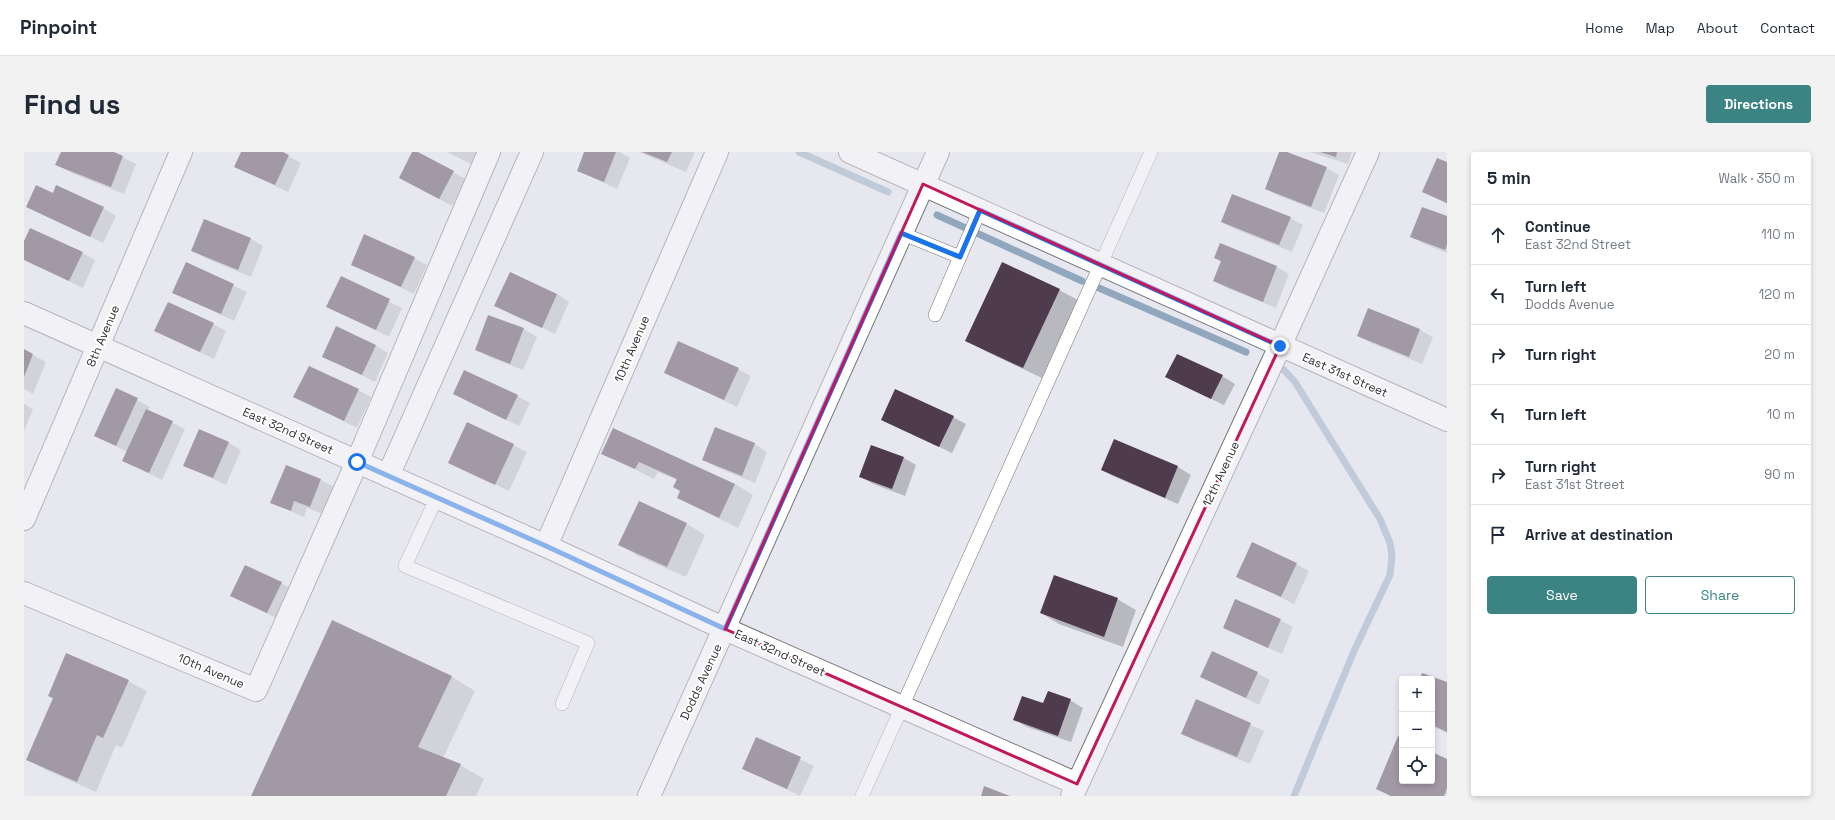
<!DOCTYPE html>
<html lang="en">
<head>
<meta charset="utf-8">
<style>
	body { margin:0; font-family:"Space Grotesk",sans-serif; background:#f2f2f3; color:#1f2937 }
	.controls { position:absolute; right:12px; bottom:12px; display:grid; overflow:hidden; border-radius:4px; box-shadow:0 2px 6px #0003 }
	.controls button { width:36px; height:36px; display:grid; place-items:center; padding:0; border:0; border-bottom:1px solid #e0e1e3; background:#fff; color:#1f2937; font:20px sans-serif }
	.stop { position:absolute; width:12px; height:12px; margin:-9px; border:3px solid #1a73e8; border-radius:50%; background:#fff }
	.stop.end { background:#1a73e8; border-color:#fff; box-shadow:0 1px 4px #0008 }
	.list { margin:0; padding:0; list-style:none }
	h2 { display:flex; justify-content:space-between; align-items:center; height:52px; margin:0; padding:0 16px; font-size:17px }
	h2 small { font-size:13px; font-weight:400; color:#747a83 }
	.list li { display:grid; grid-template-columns:26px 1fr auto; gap:12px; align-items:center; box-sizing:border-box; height:60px; padding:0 16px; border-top:1px solid #e0e1e3 }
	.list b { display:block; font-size:15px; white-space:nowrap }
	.list p { margin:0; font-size:13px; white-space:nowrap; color:#747a83 }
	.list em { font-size:13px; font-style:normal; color:#747a83 }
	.actions { display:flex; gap:8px; padding:12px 16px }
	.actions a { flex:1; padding:9px 0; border:1px solid #3c8484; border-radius:4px; text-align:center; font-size:14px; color:#3c8484 }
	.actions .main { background:#3c8484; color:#fff }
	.icon { flex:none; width:22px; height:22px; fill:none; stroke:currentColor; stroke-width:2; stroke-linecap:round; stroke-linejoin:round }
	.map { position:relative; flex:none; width:1423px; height:644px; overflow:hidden; border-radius:4px }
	header { display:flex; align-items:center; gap:24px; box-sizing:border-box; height:56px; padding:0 20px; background:#fff; border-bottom:1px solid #e0e1e3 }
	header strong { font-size:19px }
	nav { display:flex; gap:22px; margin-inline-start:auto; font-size:14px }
	.intro { display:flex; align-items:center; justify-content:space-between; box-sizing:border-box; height:96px; padding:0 24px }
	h1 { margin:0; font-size:28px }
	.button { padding:10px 18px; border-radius:4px; background:#3c8484; color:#fff; font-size:14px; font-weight:700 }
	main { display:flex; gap:24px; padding:0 24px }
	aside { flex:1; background:#fff; border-radius:4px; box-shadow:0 2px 6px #0003 }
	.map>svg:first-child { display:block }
	.shadow { fill:#0003 }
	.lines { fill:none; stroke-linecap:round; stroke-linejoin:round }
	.stream { stroke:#91a7be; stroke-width:7 }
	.building { fill:#4f3b4e }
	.lane-casing { stroke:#75767c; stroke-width:14 }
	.street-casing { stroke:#75767c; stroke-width:24 }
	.secondary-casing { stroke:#75767c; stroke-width:24 }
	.lane { stroke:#fff; stroke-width:13 }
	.street { stroke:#fff; stroke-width:22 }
	.secondary { stroke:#fff; stroke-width:22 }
	.route { stroke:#1a73e8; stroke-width:5 }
	.marked { fill:none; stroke:#c2185b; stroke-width:3; stroke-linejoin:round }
	.labels { text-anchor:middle; stroke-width:4; stroke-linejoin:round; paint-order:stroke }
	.street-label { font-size:12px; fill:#2f3032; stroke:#fff }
</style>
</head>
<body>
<header>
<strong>Pinpoint</strong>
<nav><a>Home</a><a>Map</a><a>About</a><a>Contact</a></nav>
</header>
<div class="intro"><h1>Find us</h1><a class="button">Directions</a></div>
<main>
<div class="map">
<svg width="1423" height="644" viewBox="0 0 1423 644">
	<rect width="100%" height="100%" fill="#e7e8ef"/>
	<path class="shadow" d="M38,0H88L112,12L100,42L45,20L33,12Z
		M218,0H256L277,11L264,40L211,15Z
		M390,0L442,27L428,54L376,26Z
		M423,0H453L447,12Z
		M562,0H596L606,6L593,37L554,19Z
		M615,0H671L662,20Z
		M1256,0L1302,16L1315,23L1300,61L1255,44L1242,37Z
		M1286,0H1328L1324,12Z
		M1423,11V52L1399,40Z
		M29,42L79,56L92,64L79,91L3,54Z
		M1423,65V101L1400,92L1387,85Z
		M1266,66L1279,73L1268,100L1211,77L1198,70Z
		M181,68L227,87L239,94L227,125L181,106L168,98Z
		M0,91L58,101L71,108L59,136L0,108Z
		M1197,92L1253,115L1265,122L1252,156L1203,136L1190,129L1198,110L1191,106Z
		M390,106L403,113L390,142L328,112Z
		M163,112L223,140L210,169L150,141Z
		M317,126L378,156L365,185L304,155Z
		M1035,138L1054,148L1018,226L961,199L942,188Z
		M533,142L545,150L531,182L472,154Z
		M1345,157L1396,178L1409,185L1398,212L1347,191L1334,184Z
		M465,164L500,177L513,185L499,218L465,205L452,197Z
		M189,172L202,179L190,207L131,179Z
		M352,194L364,201L351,230L299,204Z
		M0,198L22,210L9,242L0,237Z
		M714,217L727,224L713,255L641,220Z
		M1198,224L1211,232L1200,253L1155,232Z
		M92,237L126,255L124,259L161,277L138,328L99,309L103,300L71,283Z
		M334,238L347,245L333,276L270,244Z
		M493,244L506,251L495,274L443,249Z
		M0,252L9,257L0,279Z
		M929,265L942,272L928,301L858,268Z
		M443,271L503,300L485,339L425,310Z
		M589,277L711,332L729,343L714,376L654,346L657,339L653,328L634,320L630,327L578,301Z
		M692,277L731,292L743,300L731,331L692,315L679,308Z
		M1091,288L1154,315L1167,323L1154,352L1091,325L1078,318Z
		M205,291L217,298L202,333L160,313Z
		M880,306L892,313L881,344L849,332L836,324Z
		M262,314L297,328L310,335L299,362L283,356L280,365L248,351Z
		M615,350L663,372L681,383L662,425L614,404L596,393Z
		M1272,412L1285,419L1270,452L1214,424Z
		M257,431L270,438L256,468L207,444Z
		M1093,447L1112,458L1099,495L1035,472L1017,461Z
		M1256,468L1269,475L1258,502L1200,476Z
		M309,469L428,525L451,539L419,606L436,613L460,627L452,644H229Z
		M1233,521L1246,528L1235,553L1177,525Z
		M1399,522L1423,532V581L1408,574V527H1397Z
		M104,529L123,539L98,596L92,593L72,640L22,618L4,608L30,547L25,544Z
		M1046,548L1059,556L1047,590L1003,575L990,567Z
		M1172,548L1240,579L1226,612L1171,589L1158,581Z
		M732,586L790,614L776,644L719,616Z
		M1378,587V629H1408V601L1423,608V644H1366L1353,637Z"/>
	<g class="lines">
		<path class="stream" d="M775,0L864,40
			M913,63L1058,129
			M1075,136L1222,200
			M1260,218L1271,230L1356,367L1366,391L1368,404L1366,423L1330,499L1270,644"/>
	</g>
	<path class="building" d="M37,0H90L99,4L87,35L31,13Z
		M217,0H259L265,3L251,33L210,15Z
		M388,0H394L430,19L415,47L375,26Z
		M560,0H592L580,30L553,19Z
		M618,0H648L643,10Z
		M1255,0H1263L1303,15L1287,55L1241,37Z
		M1296,0H1313L1312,5Z
		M1413,6L1423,10V51L1398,40Z
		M12,33L29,41L32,33L80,55L66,85L2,55Z
		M1208,42L1267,65L1255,93L1197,70Z
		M1398,55L1423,64V93L1421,98L1386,85Z
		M180,67L227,86L214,118L167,99Z
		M6,76L59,100L45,129L0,108V89Z
		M340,82L391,105L377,135L327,113Z
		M1196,91L1253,114L1239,150L1189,129L1197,109L1190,106Z
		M162,110L210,132L197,162L148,141Z
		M978,110L1036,137L999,216L941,189Z
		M486,120L533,142L518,176L470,154Z
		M317,124L366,147L352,178L302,155Z
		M144,150L190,171L176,200L130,179Z
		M1344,156L1396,177L1385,205L1333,184Z
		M464,163L500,176L486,212L451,198Z
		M312,174L352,193L338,223L298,205Z
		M654,189L715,216L700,248L640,221Z
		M0,197L9,202L0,225Z
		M1153,202L1199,223L1187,247L1141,225Z
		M285,214L335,237L320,269L269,245Z
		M440,218L494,243L482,268L429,242Z
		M92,236L114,246L92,294L70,284Z
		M871,237L930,264L915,295L857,268Z
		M122,257L149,269L125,321L98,309Z
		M443,270L490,292L471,333L424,311Z
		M691,275L731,291L718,324L678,308Z
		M589,276L711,332L695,366L653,346L656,339L649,335L653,327L615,310L611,317L577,302Z
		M175,277L205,290L189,326L159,314Z
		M1090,287L1154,314L1141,346L1077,318Z
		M847,293L880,305L868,337L835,325Z
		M262,313L297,327L286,355L270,349L267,359L246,351Z
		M615,349L663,371L643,415L594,393Z
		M1228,390L1273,411L1257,445L1212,425Z
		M221,413L258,430L243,461L206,444Z
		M1030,423L1094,446L1080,485L1016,461Z
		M1211,447L1257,467L1244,496L1199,476Z
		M308,468L428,524L394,595L437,612L422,644H227Z
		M1188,499L1234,520L1222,546L1176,525Z
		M42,501L105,528L79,586L73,583L53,630L2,608L29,546L24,544Z
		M1398,521L1423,530V580L1408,573V527H1396Z
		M1024,539L1047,547L1034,584L989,568L998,544L1019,551Z
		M1172,547L1227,571L1213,605L1157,582Z
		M1374,584L1378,586V629H1408V600L1423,607V636L1420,644H1367L1352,637Z
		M732,585L777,605L763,637L718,617Z
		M960,634L986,644H957Z"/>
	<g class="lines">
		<g class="lane-casing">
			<path id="lane" d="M877,81L936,105
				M911,163L956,58
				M413,345L381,414L564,491L538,552
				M838,644L1127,0"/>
		</g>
		<g class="street-casing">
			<path id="street" d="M826,0L1423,268
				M0,161L522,394L701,477L1053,632
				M364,324L508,0
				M0,367L157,0
				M522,394L693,0
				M0,441L232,538L333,310L465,0
				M1048,644L1256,194L1344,0"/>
		</g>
		<g class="secondary-casing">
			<path id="secondary" d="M625,644L914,0"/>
		</g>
		<use href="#lane" class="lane"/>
		<use href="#street" class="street"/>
		<use href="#secondary" class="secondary"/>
	</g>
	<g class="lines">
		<path class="route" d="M333,310L522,394L701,477L877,81L936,105L956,58L1256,194"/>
	</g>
	<path d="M0 0H1423V644H0ZM899,32L1256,194L1053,632L701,477Z" fill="#e7e8ef" fill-opacity=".55" fill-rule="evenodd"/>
	<path class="marked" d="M899,32L1256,194L1053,632L701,477Z"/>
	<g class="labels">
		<g class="street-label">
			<text transform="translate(79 184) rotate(-67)" y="4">8th Avenue</text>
			<text transform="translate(608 197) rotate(-67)" y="4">10th Avenue</text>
			<text transform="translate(1321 223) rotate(24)" y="4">East 31st Street</text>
			<text transform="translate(264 279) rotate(24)" y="4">East 32nd Street</text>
			<text transform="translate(1197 322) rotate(-65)" y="4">12th Avenue</text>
			<text transform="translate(756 501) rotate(24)" y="4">East 32nd Street</text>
			<text transform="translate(187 519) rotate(23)" y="4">10th Avenue</text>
			<text transform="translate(677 530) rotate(-65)" y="4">Dodds Avenue</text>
		</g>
	</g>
</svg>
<div class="controls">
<button>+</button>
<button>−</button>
<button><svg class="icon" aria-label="locate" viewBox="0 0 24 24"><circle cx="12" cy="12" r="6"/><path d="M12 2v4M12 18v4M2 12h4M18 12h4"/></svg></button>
</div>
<div class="stop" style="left:333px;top:310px"></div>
<div class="stop end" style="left:1256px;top:194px"></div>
</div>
<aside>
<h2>5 min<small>Walk · 350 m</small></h2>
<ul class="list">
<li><svg class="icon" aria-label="ahead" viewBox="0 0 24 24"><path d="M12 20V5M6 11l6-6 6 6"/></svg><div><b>Continue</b><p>East 32nd Street</p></div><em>110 m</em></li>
<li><svg class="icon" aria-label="left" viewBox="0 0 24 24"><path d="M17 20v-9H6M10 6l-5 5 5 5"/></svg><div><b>Turn left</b><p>Dodds Avenue</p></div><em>120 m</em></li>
<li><svg class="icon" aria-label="right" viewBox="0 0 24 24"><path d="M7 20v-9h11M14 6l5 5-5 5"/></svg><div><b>Turn right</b></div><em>20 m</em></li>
<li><svg class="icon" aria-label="left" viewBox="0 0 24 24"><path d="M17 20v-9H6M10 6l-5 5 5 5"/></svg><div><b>Turn left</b></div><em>10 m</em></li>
<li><svg class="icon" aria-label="right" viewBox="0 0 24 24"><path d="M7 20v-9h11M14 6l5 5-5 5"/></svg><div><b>Turn right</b><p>East 31st Street</p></div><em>90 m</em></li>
<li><svg class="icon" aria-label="arrive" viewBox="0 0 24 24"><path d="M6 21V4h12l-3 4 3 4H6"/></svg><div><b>Arrive at destination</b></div></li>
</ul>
<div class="actions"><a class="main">Save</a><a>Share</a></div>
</aside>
</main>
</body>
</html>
